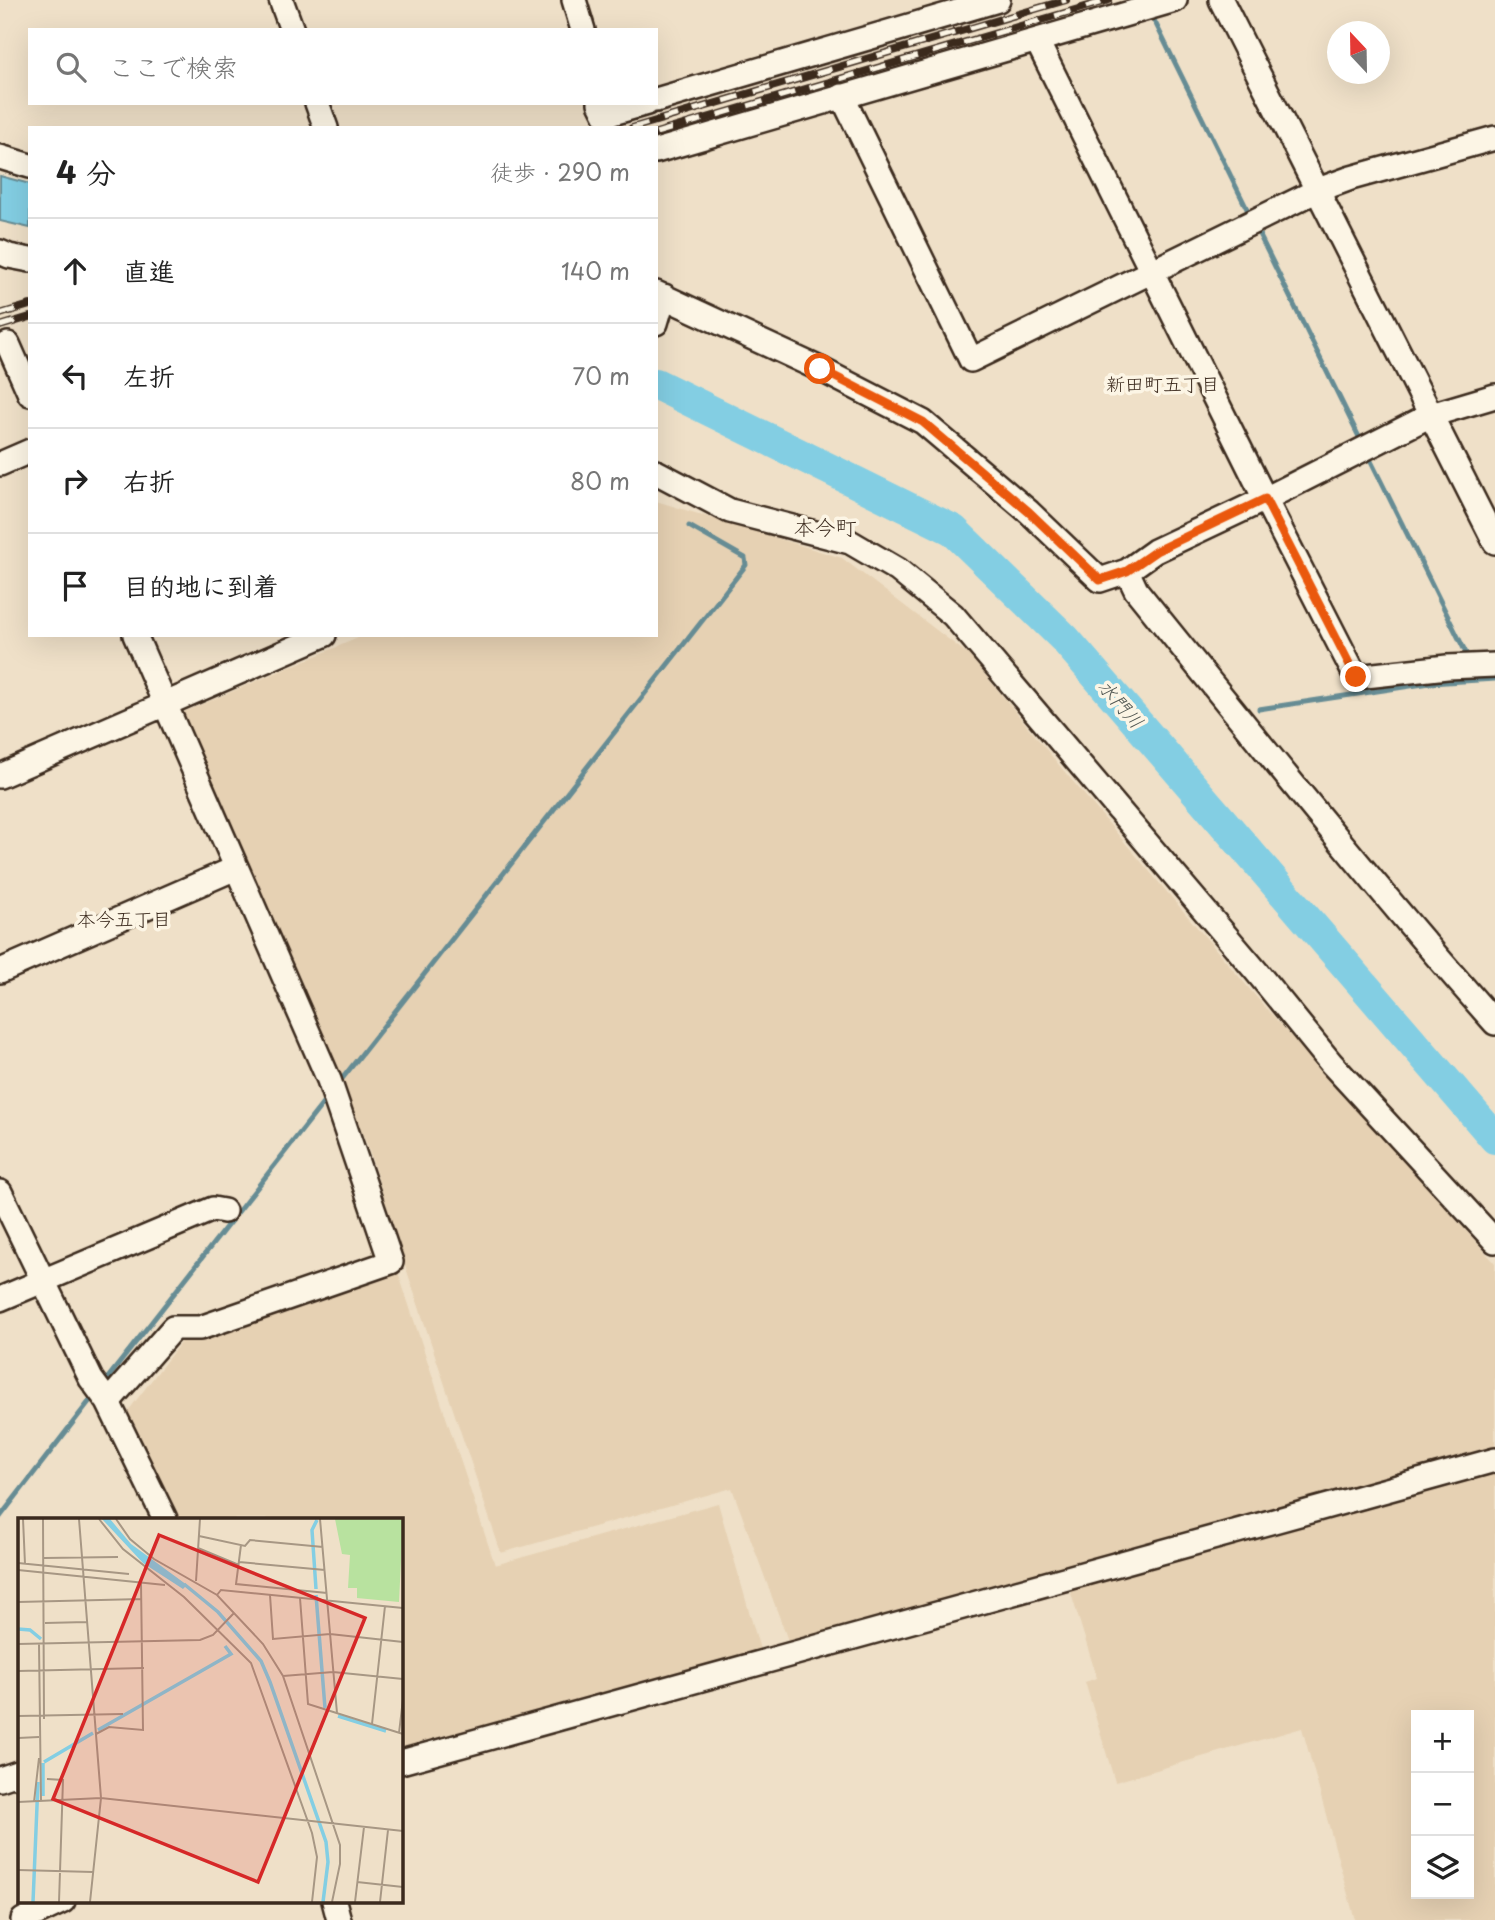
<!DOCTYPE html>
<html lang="ja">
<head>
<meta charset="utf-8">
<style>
	body { margin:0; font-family:"Playpen Sans","Klee One",sans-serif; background:#f2f2f2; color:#222 }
	.controls { position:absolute; right:21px; bottom:21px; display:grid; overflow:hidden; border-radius:0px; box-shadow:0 7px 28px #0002 }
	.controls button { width:63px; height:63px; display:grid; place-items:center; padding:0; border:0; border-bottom:2px solid #e0e0e0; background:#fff; color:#222; font:35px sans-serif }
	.compass { position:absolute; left:1327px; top:21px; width:63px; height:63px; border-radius:50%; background:#fff; box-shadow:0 7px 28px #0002; rotate:338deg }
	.stop { position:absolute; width:21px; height:21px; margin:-16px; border:5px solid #ea580c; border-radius:50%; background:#fff }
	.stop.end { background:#ea580c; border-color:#fff; box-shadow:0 2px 7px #0008 }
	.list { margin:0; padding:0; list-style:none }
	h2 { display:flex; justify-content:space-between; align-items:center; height:91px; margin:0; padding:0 28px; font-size:30px }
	h2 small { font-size:23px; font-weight:400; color:#767676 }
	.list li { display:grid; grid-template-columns:46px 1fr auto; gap:21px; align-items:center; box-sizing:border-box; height:105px; padding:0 28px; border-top:2px solid #e0e0e0 }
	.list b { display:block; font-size:26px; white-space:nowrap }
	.list em { font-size:23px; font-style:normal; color:#767676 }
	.icon { flex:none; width:38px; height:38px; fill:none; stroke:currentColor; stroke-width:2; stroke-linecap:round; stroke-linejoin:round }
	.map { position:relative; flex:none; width:1495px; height:1920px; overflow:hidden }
	.search { position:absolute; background:#fff; box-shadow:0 7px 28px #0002; left:28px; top:28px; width:630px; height:77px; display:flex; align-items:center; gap:18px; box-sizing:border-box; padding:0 24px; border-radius:0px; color:#767676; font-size:26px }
	.panel { position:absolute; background:#fff; box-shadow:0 7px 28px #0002; left:28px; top:126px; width:630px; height:511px; border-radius:0px }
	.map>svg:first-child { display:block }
	.built { fill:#e6d1b3; fill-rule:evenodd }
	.water { fill:#83cee3; stroke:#668c94; stroke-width:2 }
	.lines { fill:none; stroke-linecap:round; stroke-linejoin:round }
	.stream { stroke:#668c94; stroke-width:5 }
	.river { stroke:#83cee3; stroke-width:32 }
	.minor-casing { stroke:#3b2a1e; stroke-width:28 }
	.minor { stroke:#fcf5e5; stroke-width:23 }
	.rail-casing { stroke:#3b2a1e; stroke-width:8 }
	.rail { stroke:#fcf5e5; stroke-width:5; stroke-dasharray:16; stroke-linecap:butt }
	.route { stroke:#ea580c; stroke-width:9 }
	.labels { text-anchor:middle; stroke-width:7; stroke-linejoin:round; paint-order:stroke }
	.neighbourhood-label { font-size:19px; fill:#3b2a1e; stroke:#fcf5e5 }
	.water-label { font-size:19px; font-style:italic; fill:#4d534f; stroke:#fcf5e5 }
	.quarter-label { font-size:21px; fill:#3b2a1e; stroke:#fcf5e5 }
	.inset-river { fill:none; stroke:#83cee3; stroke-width:3.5 }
	.inset-road { fill:none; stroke:#a79784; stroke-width:2 }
	.view { fill:#d62828; fill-opacity:0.15; stroke:#d62828; stroke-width:3.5 }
	.inset-edge { fill:none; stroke:#3b2a1e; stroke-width:3.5 }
</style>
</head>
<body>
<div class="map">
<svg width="1495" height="1920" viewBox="0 0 1495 1920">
	<rect width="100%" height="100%" fill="#efe0c8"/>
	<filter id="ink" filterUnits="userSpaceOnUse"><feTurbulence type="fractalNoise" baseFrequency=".0143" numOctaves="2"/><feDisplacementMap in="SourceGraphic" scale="14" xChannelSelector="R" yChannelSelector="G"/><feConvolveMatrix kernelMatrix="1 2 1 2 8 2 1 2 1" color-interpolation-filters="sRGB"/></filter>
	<g filter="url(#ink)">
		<path class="built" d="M656,501L842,558L969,655L1064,771L1264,1006L1495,1263V1453L790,1646L732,1488L501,1553L406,1268L367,1144L179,714L365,635H656Z
			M397,1269L495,1565L718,1503L761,1653L401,1753V1519H177L125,1415L183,1339Z
			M1495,1471V1920H1355L1302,1728L1115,1782L1085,1682L1097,1678L1069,1587ZM1416,1715H1469V1894H1416Z"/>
		<path class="water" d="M0,176L30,184V228L0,221Z"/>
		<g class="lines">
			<path class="stream" d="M1150,12L1251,217
				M1255,226L1362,443
				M1368,455L1469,659
				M1259,709L1430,683L1495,679
				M338,1084L746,565L745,558L689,526
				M103,1384L328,1097
				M0,1517L95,1394"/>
			<path class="river" d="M656,384L953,530L1065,639L1495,1138"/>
			<g class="minor-casing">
				<path id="minor" d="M281,0L292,30
					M574,0L583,30
					M1221,0L1495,542
					M1037,41L1265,499L1356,677L1447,667L1495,665
					M842,96L971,360L1318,190L1351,178L1495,138
					M656,100L998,0
					M317,103L326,128
					M600,103L606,115L647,103
					M656,151L1175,0
					M0,157L30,166
					M0,252L9,256L30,260
					M656,293L820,369L923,422L1029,512L1100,580L1127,571L1155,551L1265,499L1431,415L1495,396
					M656,323L664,296
					M8,344L30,394
					M0,464L30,451
					M656,472L730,511L850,542L898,570L953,615L1256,971L1331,1063L1495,1241
					M1127,571L1136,590C1254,736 1371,883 1495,1023
					M0,776L324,635
					M0,971L236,868
					M0,1192L91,1379L108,1402L165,1519
					M0,1299L213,1209L224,1211
					M108,1402L173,1328H200L391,1262L329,1080L135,635
					M401,1762L1495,1460
					M0,1779L18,1773L19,1777
					M334,1901L339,1920
					M23,1920L63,1901"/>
			</g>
			<use href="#minor" class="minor"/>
			<g class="rail-casing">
				<path id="rail" d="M632,128L1066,0
					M656,133L1109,0
					M0,314L30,305
					M0,326L30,317"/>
			</g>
			<use href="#rail" class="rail"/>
		</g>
	</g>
	<g class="lines" filter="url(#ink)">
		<path class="route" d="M820,369L923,422L1029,512L1100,580L1127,571L1156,551L1265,499L1356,677"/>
	</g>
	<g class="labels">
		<g class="neighbourhood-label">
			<text x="1163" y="391">新田町五丁目</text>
			<text x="124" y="926">本今五丁目</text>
		</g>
		<g class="water-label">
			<text transform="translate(1121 704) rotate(49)" y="7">水門川</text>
		</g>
		<g class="quarter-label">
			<text x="825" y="535">本今町</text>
		</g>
	</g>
	<g transform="translate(18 1518)">
		<rect width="385" height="385" fill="#efe0c8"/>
		<path d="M317,1H385L381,84L339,80V70H330L332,37L324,36Z" fill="#b8e29f"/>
		<path d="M84,1H92L113,26L169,67L165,71L125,45Z" fill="#83cee3"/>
		<path class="inset-river" d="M166,66L200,94L243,143L252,164L308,324L310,344L305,384M298,71L294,12L299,2M298,77L307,190M0,111L12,112L23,121M320,198L368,213M80,212L213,136L207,128M26,244L75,215M25,245V278M15,384L20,264"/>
		<path class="inset-road" d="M5,1L7,46M25,1L26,201M61,1L83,280L72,384M81,1L105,31L166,79L233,145L294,315L299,339L294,384M98,1L112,21L136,41L199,77L245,126L265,158L322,327V346L314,384M302,1L319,195M181,18L227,28L232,22L305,29M223,27L218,66L309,75M180,30L221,47M26,40L100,39M221,44L307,52M0,45L111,56M0,52L147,67M178,63L182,1M199,77L203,72L385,90M252,77L255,121L312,116L385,124M282,80L290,186L385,216M0,84L124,81M27,105L69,104M0,126L182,122L195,117L216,95M21,126L23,284M0,153L126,150M265,158L315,154L385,161M0,198L105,196M354,206L367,88M381,215L385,181M78,216L91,209L125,212L123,65M0,220L21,219M29,261L45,262L41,384M0,284L83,280L385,313M16,284L21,240M0,352L75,354M339,364L385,369M337,384L346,309M362,384L370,312"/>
		<path class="view" d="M141,17L347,100L240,364L35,281Z"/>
		<rect width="385" height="385" class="inset-edge"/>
	</g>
</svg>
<div class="controls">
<button>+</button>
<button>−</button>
<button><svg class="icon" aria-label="layers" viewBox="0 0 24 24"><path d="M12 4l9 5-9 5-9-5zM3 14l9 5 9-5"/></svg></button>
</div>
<svg class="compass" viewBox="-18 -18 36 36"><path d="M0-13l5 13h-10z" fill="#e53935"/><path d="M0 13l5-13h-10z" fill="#767676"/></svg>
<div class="stop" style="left:820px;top:369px"></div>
<div class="stop end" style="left:1356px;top:677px"></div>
<div class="search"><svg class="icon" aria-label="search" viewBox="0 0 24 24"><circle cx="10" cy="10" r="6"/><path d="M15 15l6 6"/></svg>ここで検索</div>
<section class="panel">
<h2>4 分<small>徒歩 · 290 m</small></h2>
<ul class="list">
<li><svg class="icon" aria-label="ahead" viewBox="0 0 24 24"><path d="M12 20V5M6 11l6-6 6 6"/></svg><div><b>直進</b></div><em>140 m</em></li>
<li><svg class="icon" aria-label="left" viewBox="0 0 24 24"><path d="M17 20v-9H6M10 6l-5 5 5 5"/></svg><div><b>左折</b></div><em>70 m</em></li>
<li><svg class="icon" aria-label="right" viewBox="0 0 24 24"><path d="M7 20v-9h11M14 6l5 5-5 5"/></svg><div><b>右折</b></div><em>80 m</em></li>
<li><svg class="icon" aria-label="arrive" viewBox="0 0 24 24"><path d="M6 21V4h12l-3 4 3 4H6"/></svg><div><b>目的地に到着</b></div></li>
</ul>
</section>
</div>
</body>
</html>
